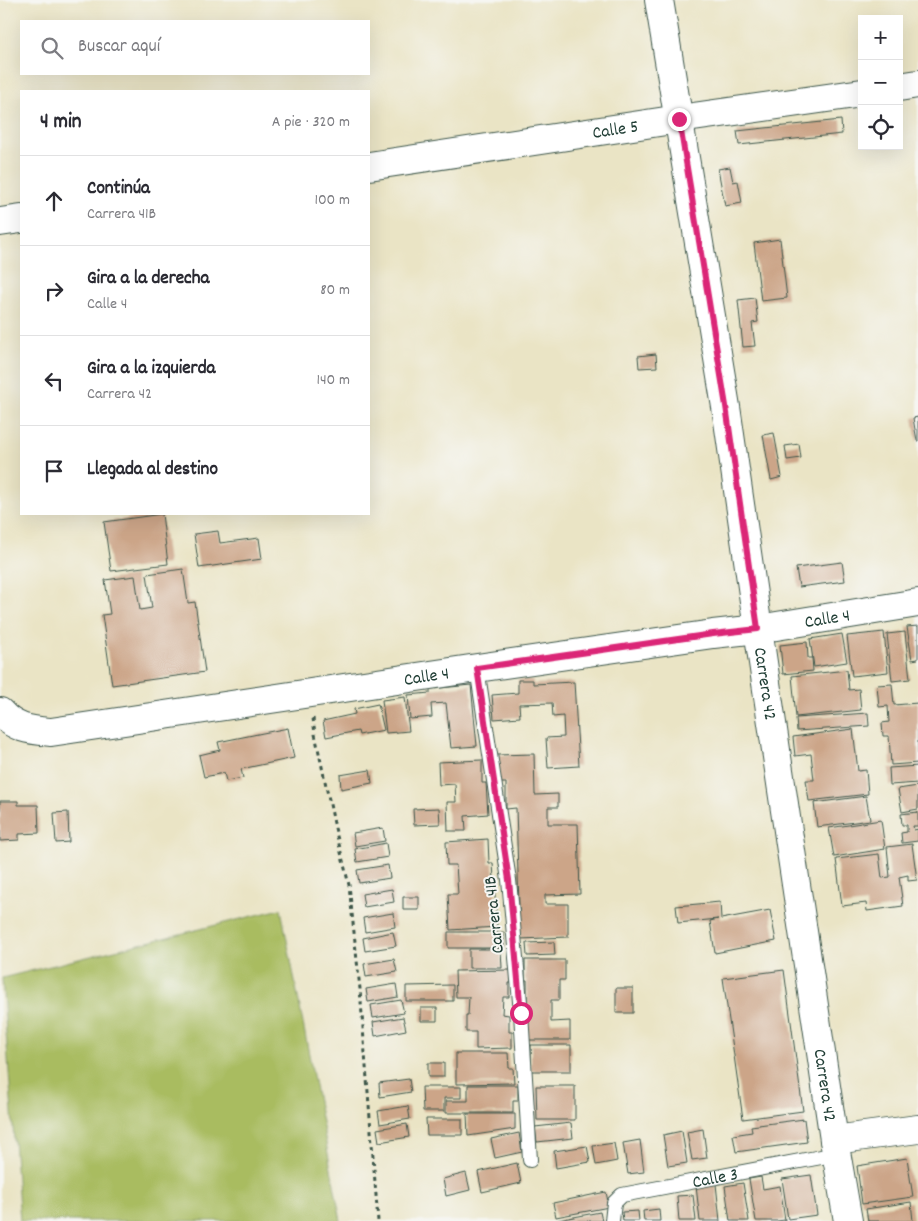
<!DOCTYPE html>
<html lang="es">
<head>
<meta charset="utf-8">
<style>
	body { margin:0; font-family:Dekko,sans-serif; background:#f2f2f3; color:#2b2b33 }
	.controls { position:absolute; right:15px; top:15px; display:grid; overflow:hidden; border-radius:0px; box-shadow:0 5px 20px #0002 }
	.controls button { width:45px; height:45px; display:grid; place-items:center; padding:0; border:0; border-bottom:1px solid #e1e1e2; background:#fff; color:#2b2b33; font:25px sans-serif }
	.stop { position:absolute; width:15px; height:15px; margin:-11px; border:4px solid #db2777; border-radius:50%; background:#fff }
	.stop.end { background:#db2777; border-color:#fff; box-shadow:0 1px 5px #0008 }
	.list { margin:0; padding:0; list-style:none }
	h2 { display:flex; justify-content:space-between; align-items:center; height:65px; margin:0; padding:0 20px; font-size:21px }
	h2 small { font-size:16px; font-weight:400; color:#7c7c81 }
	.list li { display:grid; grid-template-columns:32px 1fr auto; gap:15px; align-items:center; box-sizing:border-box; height:90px; padding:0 20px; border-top:1px solid #e1e1e2 }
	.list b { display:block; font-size:19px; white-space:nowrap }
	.list p { margin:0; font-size:16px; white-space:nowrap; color:#7c7c81 }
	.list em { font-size:16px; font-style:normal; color:#7c7c81 }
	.icon { flex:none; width:28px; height:28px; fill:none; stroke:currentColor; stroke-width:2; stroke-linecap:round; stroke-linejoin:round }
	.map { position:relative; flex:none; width:918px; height:1221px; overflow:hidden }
	.search { position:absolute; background:#fff; box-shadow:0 5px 20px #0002; left:20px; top:20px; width:350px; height:55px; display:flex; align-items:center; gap:12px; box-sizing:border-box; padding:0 18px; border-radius:0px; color:#7c7c81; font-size:19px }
	.panel { position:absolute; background:#fff; box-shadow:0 5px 20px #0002; left:20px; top:90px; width:350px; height:425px; border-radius:0px }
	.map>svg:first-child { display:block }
	.green { fill:#a9bc60; stroke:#647c4a }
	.building { fill:#cca588 }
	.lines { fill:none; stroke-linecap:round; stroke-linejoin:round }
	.service-casing { stroke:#3d564a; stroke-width:16 }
	.minor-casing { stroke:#3d564a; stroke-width:30 }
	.path { stroke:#3d564a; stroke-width:3; stroke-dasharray:4 4; stroke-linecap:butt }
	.service { stroke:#fff; stroke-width:14 }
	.minor { stroke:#fff; stroke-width:28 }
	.route { stroke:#db2777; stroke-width:6 }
	.labels { text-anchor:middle; stroke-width:4; stroke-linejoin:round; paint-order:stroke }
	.street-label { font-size:18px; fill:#1f3d34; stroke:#f6f6f2 }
</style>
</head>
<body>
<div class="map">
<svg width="918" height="1221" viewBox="0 0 918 1221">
	<rect width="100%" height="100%" fill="#f6f6f2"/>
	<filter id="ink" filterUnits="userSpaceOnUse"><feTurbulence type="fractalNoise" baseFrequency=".02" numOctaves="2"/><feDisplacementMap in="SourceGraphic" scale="10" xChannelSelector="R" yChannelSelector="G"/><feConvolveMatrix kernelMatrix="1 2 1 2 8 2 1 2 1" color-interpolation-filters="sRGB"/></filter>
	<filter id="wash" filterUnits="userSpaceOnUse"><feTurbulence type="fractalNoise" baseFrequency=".0096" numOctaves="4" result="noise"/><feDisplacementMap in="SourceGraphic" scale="20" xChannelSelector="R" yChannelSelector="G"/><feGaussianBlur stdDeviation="1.12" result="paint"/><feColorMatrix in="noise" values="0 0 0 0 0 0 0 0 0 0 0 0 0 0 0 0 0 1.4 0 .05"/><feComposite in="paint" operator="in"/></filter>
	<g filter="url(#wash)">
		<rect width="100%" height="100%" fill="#eae4c5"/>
		<path class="green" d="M281,909L341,1221H20L2,978Z"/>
		<g id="blocks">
			<path class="building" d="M841,120L842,134L739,145L737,131Z
				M730,167L733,182L738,181L742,203L725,206L718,169Z
				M780,239L787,298L761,301L754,243Z
				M755,298L758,322L752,323L755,346L743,347L738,300Z
				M656,354L657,367L639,368L638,356Z
				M918,417V441H917L913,418Z
				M774,433L782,477L771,480L763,435Z
				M799,444L801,458L787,460L785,446Z
				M162,514L168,564L111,571L104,522Z
				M218,531L220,543L259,538L262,559L199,568L194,534Z
				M842,562L845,581L799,587L796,568Z
				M183,569L188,603L195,602L205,672L112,685L102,615L110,614L105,580L135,576L140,610L152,608L147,574Z
				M918,626V659L912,660L907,627Z
				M884,632L888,672L852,676L847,636Z
				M905,632L910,679L892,681L887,634Z
				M842,634L847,662L814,667L810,639Z
				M807,642L808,658H812L813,671L783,674L780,645Z
				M847,670L849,690L859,689L861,710L796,717L792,676Z
				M518,680H533V684L574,682L579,766L548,768L546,738L564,737L563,716L553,717L552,703L519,704L520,717L494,719L492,695L518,693Z
				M892,684L894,705L918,703V763L891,765L889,736H883L882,723L889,722L888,706L879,707L877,685Z
				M471,685L477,746L451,748L446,703L431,704L432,717L410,719L408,695L430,693V689Z
				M405,697L409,731L386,733L382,700Z
				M378,704L384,730L359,735L358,731L326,737L323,721L355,714L354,709Z
				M868,713L869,726L797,731L796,718Z
				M288,728L294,758L241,769L243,778L226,781L224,773L204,777L199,755L220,750L218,742Z
				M853,729L858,771L866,770L868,794L809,801L806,780H814L811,754L795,756L793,737Z
				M534,754L535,795L558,794V807H548V824H578L580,894L545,895V904H568V937L520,939L516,808L506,809V783H498L497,755Z
				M482,760V783H486L488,814L465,816L466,831H448L447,802H456L455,784L439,785L438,762Z
				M918,766V783L890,785L889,768Z
				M370,770L372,783L341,789L340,775Z
				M918,786V809L902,812L898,789Z
				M866,796L870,820L817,827L814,803Z
				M0,801H18V805H38L39,833L19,834V840L0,841Z
				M439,808L440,824L414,825L413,809Z
				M68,812L69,842L56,843L54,813Z
				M918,812V826H913L914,830L918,829V841L902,843L901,833L907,832V825H902L901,814Z
				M881,820L885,849L834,857L829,828Z
				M383,828L385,841L355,846L353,833Z
				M488,839L489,863H493L497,927L450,930L448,894H458L456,865H447L446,842Z
				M386,843L388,857L357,862L355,849Z
				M912,844L917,880L908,881V875L899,877L903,906L867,911L866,903L842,906L836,859L879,854L882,878L890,877L887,847Z
				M388,865L390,878L359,883L357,870Z
				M392,889L394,902L364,907L362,894Z
				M403,897H419V910H403Z
				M720,902L721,919L770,910L776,941L715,953L710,921L718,919L678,923L676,906Z
				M393,913L395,927L365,932L363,918Z
				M393,932L396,946L365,951L363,938Z
				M448,932H504V948H448Z
				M554,942L555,955L527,956L526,943Z
				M469,949H501L502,968H469Z
				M394,959L397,972L366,977L364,964Z
				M525,960H565V980H559V1000H551V1022L570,1021V1040H527V980H525Z
				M511,970V983H509V997H503L502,1014L509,1015V1032H512V1048L476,1049V1032H466V1015H468L469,997H456L455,971Z
				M784,970L803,1111L743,1119L723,978Z
				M396,984L398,997L368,1002L366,989Z
				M453,985V1001H406V986Z
				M616,988H633V1013H616Z
				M401,1000L404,1013L373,1018L371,1005Z
				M421,1008H437V1021H421Z
				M403,1017L406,1030L375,1036L373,1022Z
				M531,1045H571V1071H531Z
				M456,1053H508L509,1068H513L514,1083L456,1084Z
				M428,1063H444V1077H428Z
				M409,1079L411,1092L380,1097L379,1083Z
				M468,1085H518V1101H513V1113H446V1101H468Z
				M536,1086H575V1120H537Z
				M422,1087H461V1098H444V1111H423Z
				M408,1106L410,1119L380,1124L378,1111Z
				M467,1114H515V1129L468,1136Z
				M426,1119H462V1135H427Z
				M804,1119L807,1142L736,1152L733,1135L752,1132L751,1126Z
				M571,1123L573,1138L537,1142L535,1127Z
				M407,1124L409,1137L379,1142L377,1129Z
				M703,1129L707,1158L692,1160L687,1132Z
				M682,1131L687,1163L668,1166L663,1135Z
				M519,1133L522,1152L495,1158L491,1139Z
				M640,1140L644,1172L628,1174L623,1143Z
				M614,1143L617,1161L596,1165L593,1146Z
				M587,1146L590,1162L556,1168L554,1151Z
				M907,1158L913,1197L862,1204L857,1166Z
				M517,1163L521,1183L482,1192L478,1172Z
				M466,1173L470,1190L446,1196L443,1179Z
				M811,1175L817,1215L788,1219L782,1179Z
				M761,1177L763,1189L780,1186L785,1220L777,1221H756L749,1179Z
				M743,1183L749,1221H730L725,1186Z
				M716,1184L720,1221H700L696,1186Z
				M606,1192L609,1207L556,1217L553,1203Z
				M693,1195L696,1221H679L677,1196Z
				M911,1202L913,1221H868L866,1209Z
				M659,1209L660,1221H644L643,1211Z
				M638,1211L639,1221H623L622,1212Z
				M600,1212L602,1221H558V1220Z"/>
		</g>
	</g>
	<g filter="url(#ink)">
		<use href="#blocks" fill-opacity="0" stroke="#3d564a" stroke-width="1"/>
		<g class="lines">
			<g class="service-casing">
				<g id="service">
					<path d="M477,668L509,880L521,1013L530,1160"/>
					<path id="s1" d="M612,1221L614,1203L622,1195L837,1154"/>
				</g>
			</g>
			<g class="minor-casing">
				<g id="minor">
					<path id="s2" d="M659,0L726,407L758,629L834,1140L848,1221"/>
					<path d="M899,87L918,84"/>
					<path id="s3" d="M369,166L679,119L862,93"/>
					<path d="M0,222L21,219"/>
					<path id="s4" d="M0,712C15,729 30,730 51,732L477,668L713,634L758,629L918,603"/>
					<path d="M834,1140L918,1129"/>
				</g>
			</g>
			<path class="path" d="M313,718L315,734L335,828L349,885L360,989L378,1221"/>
			<use href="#service" class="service"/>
			<use href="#minor" class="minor"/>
		</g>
	</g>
	<g class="lines" filter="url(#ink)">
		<path class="route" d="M521,1013L509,880L477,668L713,634L758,629L726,406L679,119"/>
	</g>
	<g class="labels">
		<g class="street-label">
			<text dy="6" stroke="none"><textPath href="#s3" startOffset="249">Calle 5</textPath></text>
			<text dy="6" stroke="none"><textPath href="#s4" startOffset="841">Calle 4</textPath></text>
			<text dy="6" stroke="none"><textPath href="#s4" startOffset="436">Calle 4</textPath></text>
			<text dy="6" stroke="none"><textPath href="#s2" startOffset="692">Carrera 42</textPath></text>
			<text transform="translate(493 915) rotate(-96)" y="6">Carrera 41B</text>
			<text dy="6" stroke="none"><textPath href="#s2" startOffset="1098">Carrera 42</textPath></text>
			<text dy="6" stroke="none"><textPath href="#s1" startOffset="124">Calle 3</textPath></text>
		</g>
	</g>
</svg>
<div class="controls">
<button>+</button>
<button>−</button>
<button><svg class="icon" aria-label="locate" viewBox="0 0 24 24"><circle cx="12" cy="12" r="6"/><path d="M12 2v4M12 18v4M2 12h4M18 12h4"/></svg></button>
</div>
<div class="stop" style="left:521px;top:1013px"></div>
<div class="stop end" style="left:679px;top:119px"></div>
<div class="search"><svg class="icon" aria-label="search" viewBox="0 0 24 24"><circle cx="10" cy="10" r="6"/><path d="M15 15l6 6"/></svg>Buscar aquí</div>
<section class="panel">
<h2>4 min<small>A pie · 320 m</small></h2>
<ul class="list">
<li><svg class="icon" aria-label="ahead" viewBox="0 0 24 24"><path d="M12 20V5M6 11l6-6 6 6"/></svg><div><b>Continúa</b><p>Carrera 41B</p></div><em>100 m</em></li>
<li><svg class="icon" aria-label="right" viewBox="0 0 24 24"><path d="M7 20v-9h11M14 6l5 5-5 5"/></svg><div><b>Gira a la derecha</b><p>Calle 4</p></div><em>80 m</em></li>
<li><svg class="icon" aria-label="left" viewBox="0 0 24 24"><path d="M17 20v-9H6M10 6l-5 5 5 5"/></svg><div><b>Gira a la izquierda</b><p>Carrera 42</p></div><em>140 m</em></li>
<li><svg class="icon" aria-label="arrive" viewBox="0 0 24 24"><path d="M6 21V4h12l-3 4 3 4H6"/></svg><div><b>Llegada al destino</b></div></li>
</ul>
</section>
</div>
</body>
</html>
